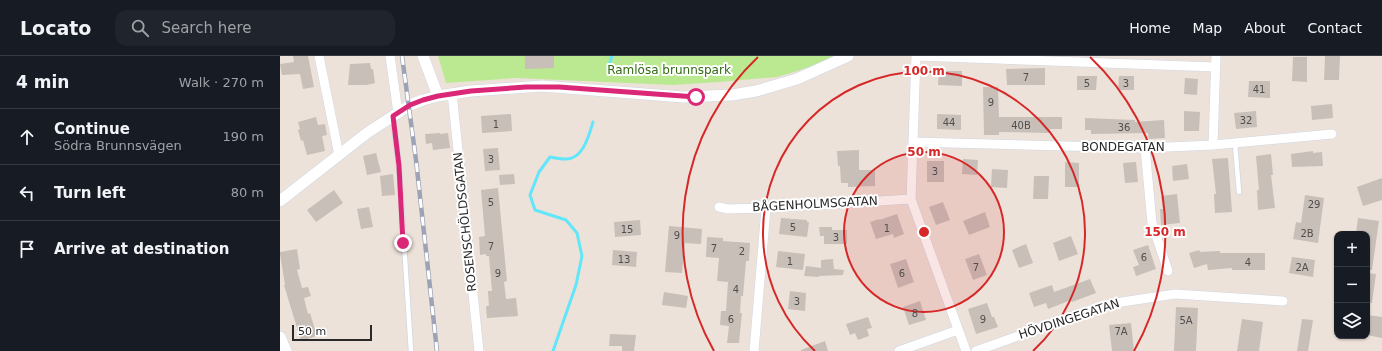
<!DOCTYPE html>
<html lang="en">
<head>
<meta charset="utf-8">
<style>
	body { margin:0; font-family:"DejaVu Sans",sans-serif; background:#20242c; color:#f1f3f6 }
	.controls { position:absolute; right:12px; bottom:12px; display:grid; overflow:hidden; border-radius:8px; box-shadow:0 1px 3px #0004 }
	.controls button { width:36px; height:36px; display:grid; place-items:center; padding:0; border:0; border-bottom:1px solid #363941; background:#171b24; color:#f1f3f6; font:20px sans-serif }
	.scale { position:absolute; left:12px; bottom:10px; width:80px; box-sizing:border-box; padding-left:4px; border:2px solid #292929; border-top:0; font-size:11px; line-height:14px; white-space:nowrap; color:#292929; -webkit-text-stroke:3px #fff; paint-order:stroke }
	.stop { position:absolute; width:12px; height:12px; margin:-9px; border:3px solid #db2777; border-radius:50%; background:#fff }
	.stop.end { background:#db2777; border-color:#fff; box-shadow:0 1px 4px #0008 }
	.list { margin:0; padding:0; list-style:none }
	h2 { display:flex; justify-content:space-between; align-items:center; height:52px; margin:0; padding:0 16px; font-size:17px }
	h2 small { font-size:13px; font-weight:400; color:#9ea1a6 }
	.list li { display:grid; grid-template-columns:26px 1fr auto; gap:12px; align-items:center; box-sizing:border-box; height:56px; padding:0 16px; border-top:1px solid #363941 }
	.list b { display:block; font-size:15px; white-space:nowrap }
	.list p { margin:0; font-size:13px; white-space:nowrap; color:#9ea1a6 }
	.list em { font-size:13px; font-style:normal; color:#9ea1a6 }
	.icon { flex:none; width:22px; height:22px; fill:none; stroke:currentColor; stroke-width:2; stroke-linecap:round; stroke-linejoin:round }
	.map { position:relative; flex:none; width:1102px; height:295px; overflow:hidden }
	header { display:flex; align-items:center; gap:24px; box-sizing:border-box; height:56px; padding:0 20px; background:#171b24; border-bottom:1px solid #363941 }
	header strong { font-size:19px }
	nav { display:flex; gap:22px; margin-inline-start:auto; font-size:14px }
	.search { width:280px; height:36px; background:#20242c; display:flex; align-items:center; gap:10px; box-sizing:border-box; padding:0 14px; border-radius:12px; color:#9ea1a6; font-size:15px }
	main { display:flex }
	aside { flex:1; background:#171b24 }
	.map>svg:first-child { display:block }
	.green { fill:#bbe991 }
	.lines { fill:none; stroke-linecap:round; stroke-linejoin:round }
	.stream { stroke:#62e6f9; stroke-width:3 }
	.building { fill:#c8bfb9 }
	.service-casing { stroke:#cfd6e4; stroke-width:6 }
	.minor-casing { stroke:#cfd6e4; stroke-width:10 }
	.tertiary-casing { stroke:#cfd6e4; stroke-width:12 }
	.service { stroke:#fff; stroke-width:4.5 }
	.minor { stroke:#fff; stroke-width:9 }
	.tertiary { stroke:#fff; stroke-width:11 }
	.rail-casing { stroke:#9ca3b6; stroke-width:4.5 }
	.rail { stroke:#fff; stroke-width:3; stroke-dasharray:9; stroke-linecap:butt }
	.route { stroke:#db2777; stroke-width:5 }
	.ring { fill:none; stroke:#d62828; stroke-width:2 }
	.labels { text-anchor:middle; stroke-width:4; stroke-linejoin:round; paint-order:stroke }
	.number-label { font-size:10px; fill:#514e4d }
	.park-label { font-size:12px; fill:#326c13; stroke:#fff }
	.street-label { font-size:12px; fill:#292929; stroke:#fff }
	.centre { fill:#d62828; stroke:#fff; stroke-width:2 }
	.ring-label { font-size:12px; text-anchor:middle; font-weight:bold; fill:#d62828; stroke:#fff; stroke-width:4; stroke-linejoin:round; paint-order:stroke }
</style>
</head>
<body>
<header>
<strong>Locato</strong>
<div class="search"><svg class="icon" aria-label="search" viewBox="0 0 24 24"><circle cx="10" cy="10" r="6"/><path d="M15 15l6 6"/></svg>Search here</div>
<nav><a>Home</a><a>Map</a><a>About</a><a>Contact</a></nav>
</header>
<main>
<aside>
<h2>4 min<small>Walk · 270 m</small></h2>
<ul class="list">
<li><svg class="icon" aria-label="ahead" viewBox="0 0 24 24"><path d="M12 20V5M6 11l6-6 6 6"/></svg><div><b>Continue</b><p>Södra Brunnsvägen</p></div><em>190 m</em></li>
<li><svg class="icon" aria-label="left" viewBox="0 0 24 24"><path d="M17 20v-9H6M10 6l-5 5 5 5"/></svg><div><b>Turn left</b></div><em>80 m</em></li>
<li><svg class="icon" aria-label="arrive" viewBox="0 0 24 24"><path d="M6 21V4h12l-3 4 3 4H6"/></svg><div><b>Arrive at destination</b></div></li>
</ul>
</aside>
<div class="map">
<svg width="1102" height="295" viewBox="0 0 1102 295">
	<rect width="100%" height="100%" fill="#ede2d9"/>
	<path class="green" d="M158,0H553L538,8L514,16L497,21L439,26L393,29L236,22L166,27Z"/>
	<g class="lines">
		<path class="stream" d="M328,12L332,0
			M273,295L296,229L302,200L297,177L286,164L255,154L250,139L259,116L270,101C275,102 280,103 285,103C303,104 309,79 313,66"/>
	</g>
	<path class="building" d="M13,0H28L34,31L23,33L20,18L2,19L0,8L14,6Z
		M245,0H274V12L245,13Z
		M1045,0H1060L1059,24H1044Z
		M1013,1H1027V26L1012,25Z
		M90,7L91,13H93L95,27L87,29H68L70,8Z
		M765,12V29H727L726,13Z
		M659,15H682V30L658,29Z
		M797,20H817L816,34H797Z
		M839,20H854V34H838Z
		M905,22L918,23L917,39L904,38Z
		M969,25H990V42L968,41Z
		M703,31H718L719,61H782V73H770V77L719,76V79H704Z
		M1052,48L1053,62L1032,64L1031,50Z
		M904,55L920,56L919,75H904Z
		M976,55L977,71L956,73L954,57Z
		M231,58L232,75L202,77L201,60Z
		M657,58L681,59V74L657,73Z
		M36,61L38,69L45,68L47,79L42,80L45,95L27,99L23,84L21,85L18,74L20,73L18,66Z
		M805,62L855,64V66L884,64L885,82L869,83L868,77L811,78V74H805Z
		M160,77V78L168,77L170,92L153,94L152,87L146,88L145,78Z
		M218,92L220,114L205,115L203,93Z
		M579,94V114H595V130L568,131V127H561L560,110H558L557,95Z
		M1033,95V97L1042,96L1043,110L1012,111L1011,98Z
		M96,97L101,116L87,119L83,100Z
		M991,98L993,119H991L995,152L978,154L977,134H979L976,100Z
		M948,102L952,156L935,157L934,138H936L932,103Z
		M683,103L698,104L697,119L682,118Z
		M647,105H664V126H647Z
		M785,106L799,107V131H785Z
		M856,106L858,126L845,127L843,107Z
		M907,108L909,123L893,125L892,110Z
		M712,113L728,114L727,132L711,131Z
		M113,118L115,139L102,140L100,120Z
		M234,118L235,128L220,129L219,119Z
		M754,120H769L768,143H753Z
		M1102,122V144L1083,150L1077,131Z
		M218,132L227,225L224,226L226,243L236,242L238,260L207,262L206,250H209L208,235H212L209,200H206V198L200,199L199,181L205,180L201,134Z
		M54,134L63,147L36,166L27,154Z
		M897,138L900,167L881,169L880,153H883L881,140Z
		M1025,139L1044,142L1038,187L1013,183L1016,166L1021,167Z
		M663,146L670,164L656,169L649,151Z
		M89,151L93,171L81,173L77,153Z
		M705,156L710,171L689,179L683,165Z
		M617,158L624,178L614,182L613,178L596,183L590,166L599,163V164Z
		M501,162L527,164V166H529L527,181L499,178Z
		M1078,162L1099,165L1092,214H1087V178H1076Z
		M360,164L361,179L335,181L334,166Z
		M389,170L422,173L421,188L405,187L402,217L385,216Z
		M539,171H552V174H567V188H544V180H540Z
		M791,180L798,198L779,205L773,187Z
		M427,181L443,182V185L470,187L469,205H466L463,240H461L460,257H462L459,287H447L449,270L440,269L441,255H446L448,226L437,225L439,202L426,201Z
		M746,188L753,207L739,212L732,194Z
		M868,189L876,213L856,220L853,211L859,209L853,194Z
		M17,193L20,213L17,214L22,232L28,231L31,240L24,242L28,258L30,257L37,280L21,285L4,229H5L0,198V196Z
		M333,194L357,196L356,211L332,209Z
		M919,194L920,196L940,195V197H985V214H952V212L928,214L927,208L914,212L909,197Z
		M498,195L525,198L523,214L496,211Z
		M699,198L707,219L693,224L685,203Z
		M1012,201L1035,204L1033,221L1009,217Z
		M553,203L554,213L564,214L563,219L539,220V221L524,220L526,210L541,212V204Z
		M626,203L634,226L618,232L610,208Z
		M1087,217L1096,218L1092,247H1087Z
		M810,223L816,237L792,246L791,244L768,253L766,247L754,251L749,237L772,229L774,236Z
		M510,235L526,237L525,255L508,253Z
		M384,236L408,240L406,252L382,249Z
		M640,245L646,264L629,269L623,251Z
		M707,247L712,261H714L718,271L696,278L688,253Z
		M896,251L918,252L916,295H894Z
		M1087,259L1102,261V282L1087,279Z
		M588,261L592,272L587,273L589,280L578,284L575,277L570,279L566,268Z
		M962,263L983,266L979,295H957Z
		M1022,263L1033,264L1028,295H1017Z
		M851,267L854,295H832L829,269Z
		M330,278L356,279L354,295H342V290H329Z
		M545,285L548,295H521V294Z"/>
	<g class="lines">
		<g class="service-casing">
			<path id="service" d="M113,62L119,110L131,295
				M955,87L959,136"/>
		</g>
		<g class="minor-casing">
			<path id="minor" d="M39,0L59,99
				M110,0L118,57
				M636,0L631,143L686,295
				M636,0L935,11
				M172,37L199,295
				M633,86L865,92L933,89L1052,78
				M933,89L936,0
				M865,92L872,167L888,215
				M439,151L448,153L486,152L631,143
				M474,295L486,152
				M619,295L678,274
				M696,295L813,253L835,247L895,238L1003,245"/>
		</g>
		<g class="tertiary-casing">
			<path id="tertiary" d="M143,0L158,40
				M0,145L87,77L130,49L143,44L158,40L191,35L262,30L403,41L452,39L476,35L517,23L568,0
				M0,281L6,295"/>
		</g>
		<use href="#service" class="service"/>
		<use href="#minor" class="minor"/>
		<use href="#tertiary" class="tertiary"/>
		<g class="rail-casing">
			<path id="rail" d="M122,0L136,104L157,295"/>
		</g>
		<use href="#rail" class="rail"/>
	</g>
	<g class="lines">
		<path class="route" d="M123,187L119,110L113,60L130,49L143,44L158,40L191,35L246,31H279L416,41"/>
	</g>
	<circle cx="644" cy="176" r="80" fill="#d62828" fill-opacity=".12"/>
	<g class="ring">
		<circle cx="644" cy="176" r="80"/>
		<path d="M535 295A161 161 0 1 1 753 295"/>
		<path d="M434 295A241 241 0 0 1 478 1M810 1A241 241 0 0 1 854 295"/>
	</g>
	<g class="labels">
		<g class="number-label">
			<text x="746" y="25">7</text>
			<text x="807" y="31">5</text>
			<text x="846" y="31">3</text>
			<text x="979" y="37">41</text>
			<text x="711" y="50">9</text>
			<text x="966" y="68">32</text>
			<text x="669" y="70">44</text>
			<text x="216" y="72">1</text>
			<text x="741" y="73">40B</text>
			<text x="844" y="75">36</text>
			<text x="211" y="107">3</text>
			<text x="655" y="119">3</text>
			<text x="211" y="150">5</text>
			<text x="1034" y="152">29</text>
			<text x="513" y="175">5</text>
			<text x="607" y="176">1</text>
			<text x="347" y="177">15</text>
			<text x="1027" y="181">2B</text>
			<text x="397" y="183">9</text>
			<text x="556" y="185">3</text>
			<text x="211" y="194">7</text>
			<text x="434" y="196">7</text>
			<text x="462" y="199">2</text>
			<text x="864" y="205">6</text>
			<text x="344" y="207">13</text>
			<text x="510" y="209">1</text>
			<text x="968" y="210">4</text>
			<text x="696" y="215">7</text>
			<text x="1022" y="215">2A</text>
			<text x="218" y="221">9</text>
			<text x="622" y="221">6</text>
			<text x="456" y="237">4</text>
			<text x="517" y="249">3</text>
			<text x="635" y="261">8</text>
			<text x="451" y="267">6</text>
			<text x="703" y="267">9</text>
			<text x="906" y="268">5A</text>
			<text x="841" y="279">7A</text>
		</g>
		<g class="park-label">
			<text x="389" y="18">Ramlösa brunnspark</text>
		</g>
		<g class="street-label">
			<text x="843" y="95">BONDEGATAN</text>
			<text transform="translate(535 148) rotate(-3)" y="4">BÅGENHOLMSGATAN</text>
			<text transform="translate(185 166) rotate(-96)" y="4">ROSENSCHÖLDSGATAN</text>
			<text transform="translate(789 263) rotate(-18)" y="4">HÖVDINGEGATAN</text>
		</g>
	</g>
	<circle cx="644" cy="176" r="6" class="centre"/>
	<g class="ring-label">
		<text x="644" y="19">100 m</text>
		<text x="644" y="100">50 m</text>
		<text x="885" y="180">150 m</text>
	</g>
</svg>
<div class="controls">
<button>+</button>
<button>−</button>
<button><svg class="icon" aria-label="layers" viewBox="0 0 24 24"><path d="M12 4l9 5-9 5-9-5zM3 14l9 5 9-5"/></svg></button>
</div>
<div class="scale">50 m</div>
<div class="stop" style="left:416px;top:41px"></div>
<div class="stop end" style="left:123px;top:187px"></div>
</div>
</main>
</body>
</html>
